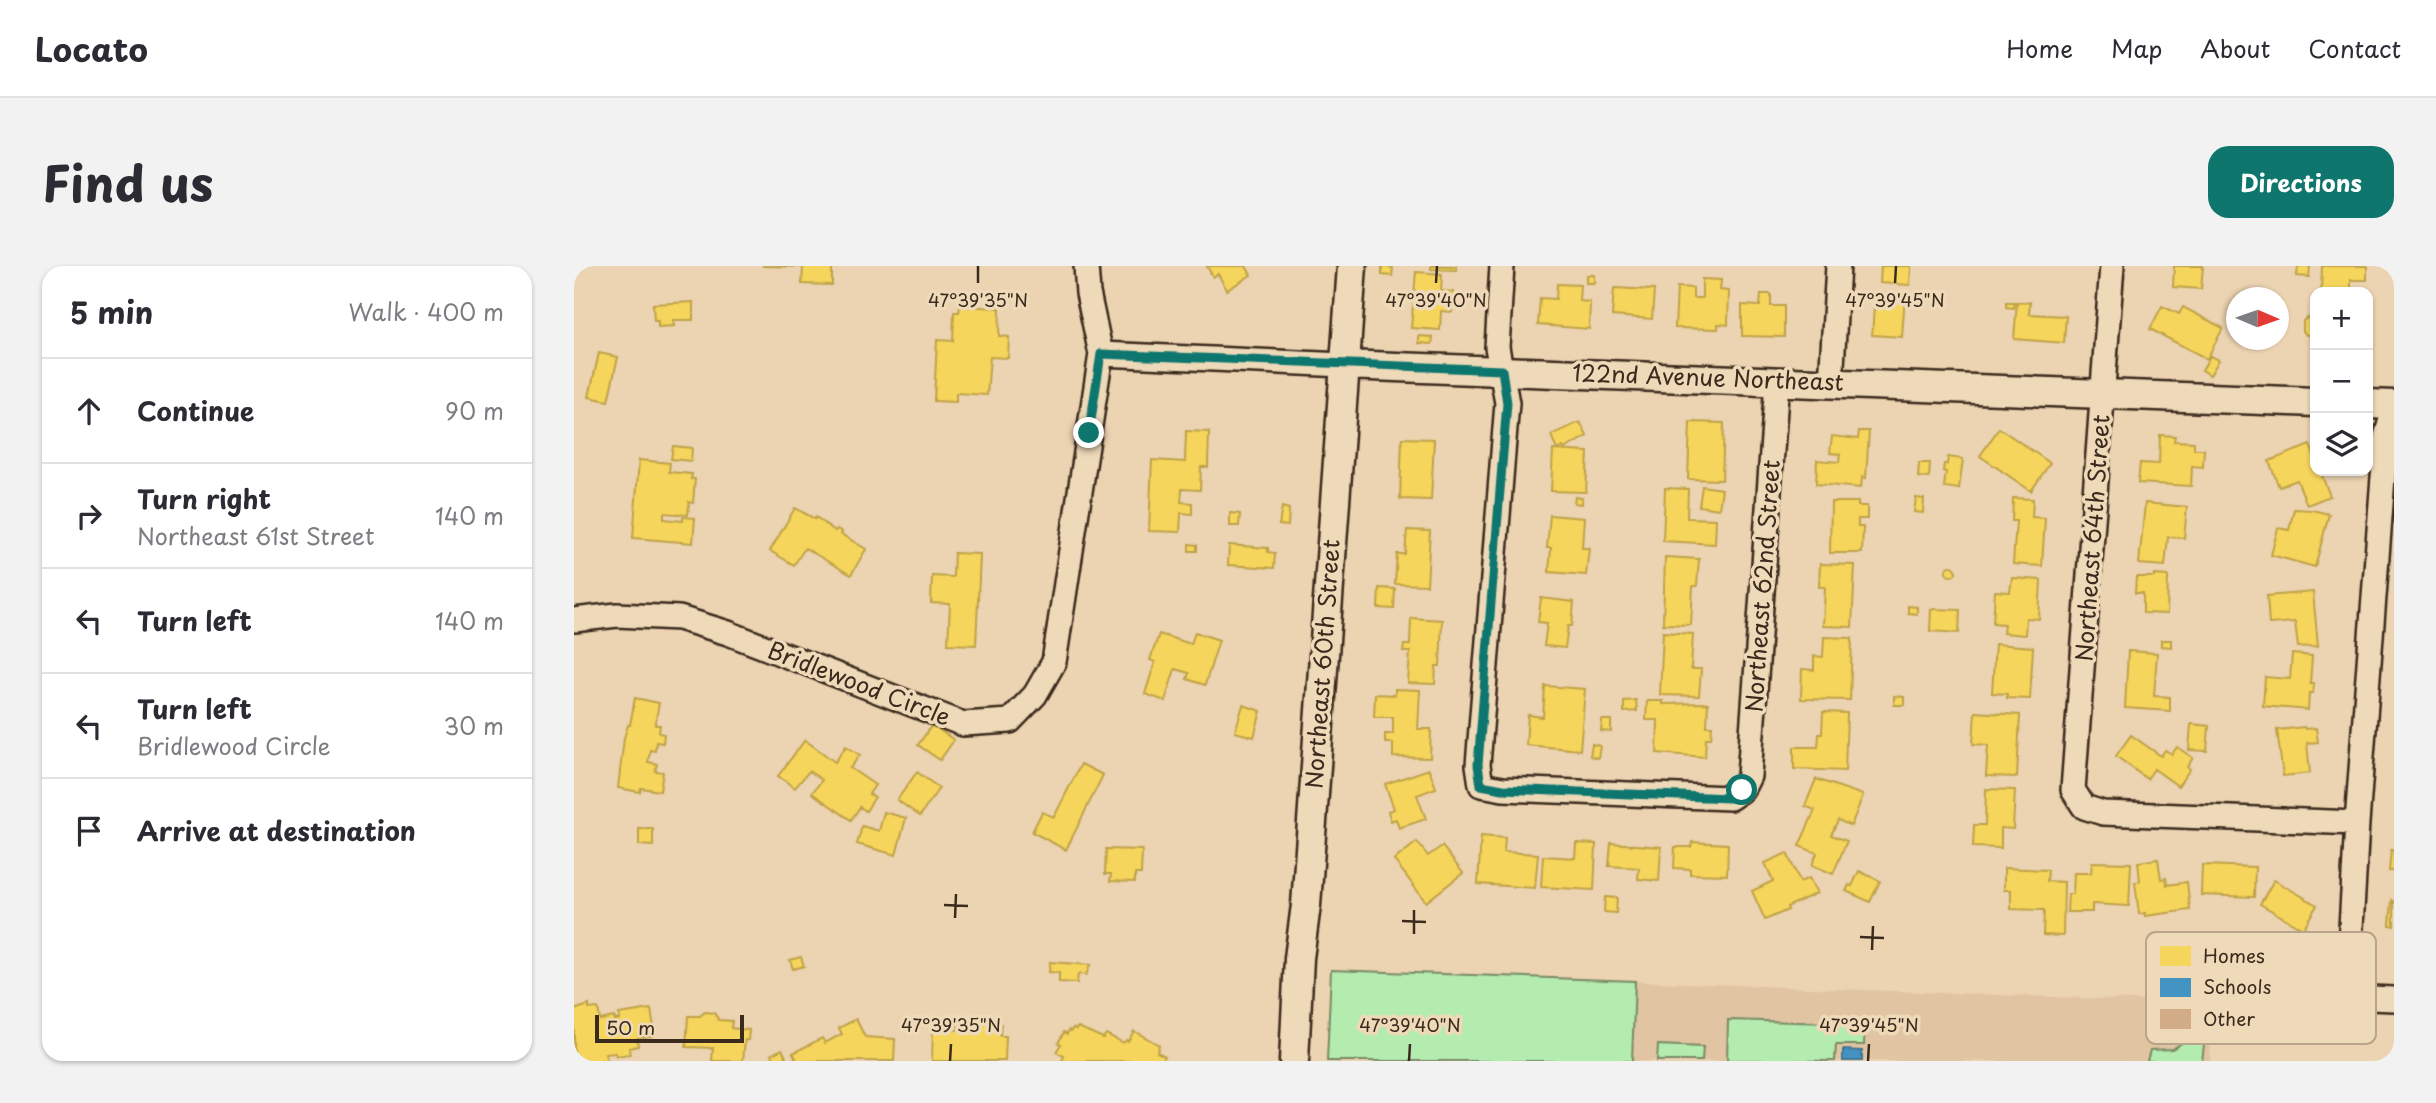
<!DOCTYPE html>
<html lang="en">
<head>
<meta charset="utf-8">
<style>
	body { margin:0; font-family:"Playpen Sans",sans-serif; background:#f2f2f3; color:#2b2b33 }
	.controls { position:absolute; right:21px; top:21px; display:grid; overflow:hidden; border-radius:14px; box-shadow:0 2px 5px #0004 }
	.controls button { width:63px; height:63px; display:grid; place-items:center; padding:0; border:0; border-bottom:2px solid #e1e1e2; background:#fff; color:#2b2b33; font:35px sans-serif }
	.compass { position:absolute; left:1652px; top:21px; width:63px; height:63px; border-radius:50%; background:#fff; box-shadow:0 2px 5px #0004; rotate:92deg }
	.scale { position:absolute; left:21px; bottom:18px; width:149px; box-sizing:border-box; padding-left:7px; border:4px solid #3b2a1e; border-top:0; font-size:19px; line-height:24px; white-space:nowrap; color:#3b2a1e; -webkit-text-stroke:5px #eed9b8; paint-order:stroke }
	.stop { position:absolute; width:21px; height:21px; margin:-16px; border:5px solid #0f766e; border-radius:50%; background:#fff }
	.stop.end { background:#0f766e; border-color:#fff; box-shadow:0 2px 7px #0008 }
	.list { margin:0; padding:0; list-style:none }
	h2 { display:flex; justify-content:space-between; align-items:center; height:91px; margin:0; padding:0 28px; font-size:30px }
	h2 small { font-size:23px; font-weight:400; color:#7c7c81 }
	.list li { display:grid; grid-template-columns:46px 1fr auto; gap:21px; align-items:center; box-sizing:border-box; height:105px; padding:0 28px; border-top:2px solid #e1e1e2 }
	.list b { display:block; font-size:26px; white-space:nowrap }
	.list p { margin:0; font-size:23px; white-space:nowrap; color:#7c7c81 }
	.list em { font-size:23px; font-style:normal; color:#7c7c81 }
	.icon { flex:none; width:38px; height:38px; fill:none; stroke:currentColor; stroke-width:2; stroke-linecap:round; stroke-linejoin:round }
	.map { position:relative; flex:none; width:1820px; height:795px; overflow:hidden; border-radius:21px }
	header { display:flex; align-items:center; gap:42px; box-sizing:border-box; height:98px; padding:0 35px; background:#fff; border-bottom:2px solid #e1e1e2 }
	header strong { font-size:33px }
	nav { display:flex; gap:38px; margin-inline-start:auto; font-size:24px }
	.intro { display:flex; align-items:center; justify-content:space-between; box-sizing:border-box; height:168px; padding:0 42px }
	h1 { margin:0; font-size:49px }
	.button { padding:18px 32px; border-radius:21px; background:#0f766e; color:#fff; font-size:24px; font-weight:700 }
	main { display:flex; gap:42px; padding:0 42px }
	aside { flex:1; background:#fff; border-radius:21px; box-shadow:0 2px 5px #0004 }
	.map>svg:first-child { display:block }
	.built { fill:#e1c4a1 }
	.green { fill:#b4ebae; stroke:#788a66; stroke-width:2 }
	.homes { fill:#f6d55c; stroke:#bea249; stroke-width:2 }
	.schools { fill:#4393c3; stroke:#417492; stroke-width:2 }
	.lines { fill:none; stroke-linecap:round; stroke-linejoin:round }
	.minor-casing { stroke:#3b2a1e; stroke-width:28 }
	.tertiary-casing { stroke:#3b2a1e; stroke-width:33 }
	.minor { stroke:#eed9b8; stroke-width:23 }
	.tertiary { stroke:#eed9b8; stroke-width:28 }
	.route { stroke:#0f766e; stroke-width:9 }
	.ticks { fill:none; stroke:#3b2a1e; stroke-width:2.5 }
	.labels { text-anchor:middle; stroke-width:7; stroke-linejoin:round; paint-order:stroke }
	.street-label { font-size:23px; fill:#3b2a1e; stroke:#eed9b8 }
	.key { fill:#eed9b8; stroke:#b8a48a; stroke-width:2 }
	.key-label { font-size:19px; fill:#3b2a1e }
	.ticks-label { font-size:18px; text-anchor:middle; fill:#3b2a1e; stroke:#eed9b8; stroke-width:7; stroke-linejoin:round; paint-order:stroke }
</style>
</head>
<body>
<header>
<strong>Locato</strong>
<nav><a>Home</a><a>Map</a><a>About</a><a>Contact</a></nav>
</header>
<div class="intro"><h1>Find us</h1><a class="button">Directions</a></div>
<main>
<aside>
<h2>5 min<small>Walk · 400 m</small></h2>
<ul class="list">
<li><svg class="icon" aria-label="ahead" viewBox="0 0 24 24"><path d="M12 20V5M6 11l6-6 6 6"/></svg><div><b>Continue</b></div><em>90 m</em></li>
<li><svg class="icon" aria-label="right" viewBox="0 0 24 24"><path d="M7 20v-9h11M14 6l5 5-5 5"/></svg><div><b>Turn right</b><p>Northeast 61st Street</p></div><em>140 m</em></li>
<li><svg class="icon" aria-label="left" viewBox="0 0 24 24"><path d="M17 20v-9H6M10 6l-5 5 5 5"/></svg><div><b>Turn left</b></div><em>140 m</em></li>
<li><svg class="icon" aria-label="left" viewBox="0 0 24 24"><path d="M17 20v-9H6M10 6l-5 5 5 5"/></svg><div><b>Turn left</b><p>Bridlewood Circle</p></div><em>30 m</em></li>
<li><svg class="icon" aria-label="arrive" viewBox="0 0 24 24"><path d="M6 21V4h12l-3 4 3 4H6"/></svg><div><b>Arrive at destination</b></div></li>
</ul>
</aside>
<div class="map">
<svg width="1820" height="795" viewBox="0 0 1820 795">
	<rect width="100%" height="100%" fill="#ecd3b1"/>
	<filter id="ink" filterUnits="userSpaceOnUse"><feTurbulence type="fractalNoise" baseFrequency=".0143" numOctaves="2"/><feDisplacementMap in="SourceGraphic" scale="14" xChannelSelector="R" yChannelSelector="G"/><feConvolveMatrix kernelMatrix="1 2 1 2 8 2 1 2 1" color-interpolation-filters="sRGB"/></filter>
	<g filter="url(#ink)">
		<path class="built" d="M757,704L1638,737L1636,795H753Z"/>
		<path class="green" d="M757,704L1061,715L1058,795H753Z
			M1154,754L1291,758L1290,779H1262L1261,795L1153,794Z
			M1632,762L1628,795H1573L1576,784L1598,783Z
			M1084,779L1129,781L1128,795H1083Z"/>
		<path class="homes" d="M188,0H258V19L228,18L229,1Z
			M633,0H672L677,9L653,24L644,8L639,11Z
			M808,0L819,2L818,10L808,9Z
			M857,0H882V4L857,3Z
			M1307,0H1337L1336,19L1306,17Z
			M1600,0H1629L1627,23L1599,21Z
			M1724,0H1736L1735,11L1723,10Z
			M1748,0H1793V14H1777V26H1747Z
			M842,6L868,8L867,25L879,26L878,46L867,45L866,64L837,62Z
			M1012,9H1020V17H1012Z
			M1128,13L1147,14L1146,24L1155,25L1154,59L1144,58V63L1101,62L1103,21L1119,22V32H1128Z
			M983,18L1006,19L1005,35L1016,36L1015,63L964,59L966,32L982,33Z
			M1040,22L1080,24L1078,53L1038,50Z
			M1301,27L1331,29L1328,71L1298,69Z
			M1187,28H1197V40H1210V71L1168,70V39L1186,40Z
			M119,36V54H99L100,60L84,61V55H80L79,38Z
			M1432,36H1441L1440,42L1432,41Z
			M1443,36H1456L1455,48L1492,50L1490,77L1440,73Z
			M386,40L426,42L425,70L435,71L434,92L416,91L413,129L382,127V136L360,135L363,74L379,75L380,46H385Z
			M1588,40L1605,48L1609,41L1649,62L1633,93L1576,63Z
			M1740,51H1741V95H1739L1740,69H1732L1729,65V55L1733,52Z
			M845,70L859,71L858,78L845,77Z
			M25,87L44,91L34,135L15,131Z
			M1636,90L1645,94L1636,109L1628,104Z
			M1006,156L1013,170L990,183L989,181L983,184L977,169Z
			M1116,156L1150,157L1148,214L1114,213Z
			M1425,162L1476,197L1457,225L1406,190Z
			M612,165L635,166L634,201H627L626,224L608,223L607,236L618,237V248L607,247L606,266L575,265L578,194L611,196Z
			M1285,165H1295L1292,212L1288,211L1287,222L1242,218L1243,194L1265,196L1266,188L1256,187L1258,170L1284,173Z
			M1586,169L1601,170L1600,175L1620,176V183H1630L1629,201L1618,200L1617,220L1564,217L1566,197L1585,198Z
			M828,172L860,173L857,234L826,233Z
			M1736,179L1741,192V205H1746L1756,230L1733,239L1723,214L1705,221L1695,195Z
			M99,180L118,182L117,195L97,193Z
			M979,184L1014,186L1012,226L977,225Z
			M1374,191L1389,193L1385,223L1370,221L1372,206L1369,205L1370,198H1373Z
			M65,194L96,197L95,206L118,208L117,213H121L119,237L115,236L114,249L90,247V253L109,255V251L121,252L119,277L59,272Z
			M1345,197H1356L1355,212L1344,211Z
			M1128,220L1148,223L1145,243L1125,240Z
			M1091,222L1114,223L1113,252L1142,253L1141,278L1089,275Z
			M1001,231L1008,232V238L1000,237Z
			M1342,232L1350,233L1349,247L1340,246Z
			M1439,232L1459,233L1458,251L1471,252L1468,300L1439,298L1442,255H1438Z
			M1257,236H1284V240H1293V253H1284V261H1289L1288,287H1256Z
			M1571,237L1613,241L1610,272L1594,271L1591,300L1565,298Z
			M708,241L715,243L714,260L705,259Z
			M221,242L241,253L242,251L261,265L263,263L268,266L267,268L292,283L277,309L231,282L220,299L196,285Z
			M1720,243L1738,244L1755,248L1741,301L1697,289L1704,262L1715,264Z
			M656,247L666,248L665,260H656Z
			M976,249L1010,252L1008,282H1015L1012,309L975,306L977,282H973Z
			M833,264L856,265L853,319L821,318L823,288H831Z
			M615,278L623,279V285H615Z
			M655,279L694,282V286L701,287L700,302L654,299Z
			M380,287L406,288L402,379L374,378L376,338L357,337L358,310L379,311Z
			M1091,291L1125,293L1123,320H1119L1117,359L1089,358Z
			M1246,298L1281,299L1278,361L1249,360L1251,321H1245Z
			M1372 305a5 5 0 1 1 10 0a5 5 0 1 1-10 0Z
			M1580,309L1594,310L1593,348L1569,347V327H1561L1562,311H1580Z
			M1438,312L1467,314L1465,353L1452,352L1451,369L1429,367L1430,358L1419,357L1421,325L1436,326Z
			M805,322L821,323L820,343L804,342Z
			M1739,326L1744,380L1724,381L1721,356L1695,358L1693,330Z
			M967,332L1000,336L998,360H994L991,382L970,380L973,357L964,356Z
			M1334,340L1343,341V348L1334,347Z
			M1357,343L1386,344L1385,367L1356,365Z
			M837,352L868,354L866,400H862L861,418L834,417L836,386H829L830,379H836Z
			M621,366L645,374L631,419L613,413L615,407L601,403L591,435L571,428L581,396L576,394L585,368L617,378Z
			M1089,366L1119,368L1117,403H1127L1125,430L1086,429Z
			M1250,371L1278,372L1276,434L1227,433L1228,403L1240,404V390L1249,391Z
			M1587,374H1597V381L1587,380Z
			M1421,378L1459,381L1456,433L1433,432V428L1418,427Z
			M1554,385L1583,387L1580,430L1596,431V445L1551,442Z
			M1718,388L1738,390L1736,417H1740L1739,427H1735L1734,444L1689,440L1691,411L1716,413Z
			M971,420L1011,423L1006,484L952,479L954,449L969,451Z
			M821,423L846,424L844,463H857L856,492L819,491V477H811V468H819V451H800L801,428L821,429Z
			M1320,430L1330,431V439H1320Z
			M61,432L85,437L81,459H86L85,467L90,468L89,477L82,476L81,485L76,484L74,496L83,498L81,505L89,506L86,525L67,522L66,526L44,522L50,472L54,459H56Z
			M1062,434L1063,445L1050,446V435Z
			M1073,435H1089V438L1134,437L1133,460H1138L1137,472H1132L1131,491L1083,487L1084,454H1072Z
			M669,439L687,445L680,471L661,466Z
			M1249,446L1273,447L1271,505L1220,503V481H1244L1245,468H1248Z
			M1401,446L1446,449L1443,511L1412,510L1414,479L1399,478Z
			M1028,454H1037V466L1027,465Z
			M1617,458L1635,460L1633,485L1615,484Z
			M358,459L380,474L366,494L344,479Z
			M1730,461L1731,463L1742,462L1744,476L1733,477L1736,507L1709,510L1703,464Z
			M1557,469L1587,490L1591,484L1598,488L1603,481L1619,492L1613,501L1616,503L1604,520L1580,503L1573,513L1542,490Z
			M231,474L261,496L272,480L286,489L276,502L301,519L295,528L301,531L292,545L286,541L277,554L238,527L248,514L235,505L221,522L204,510Z
			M1018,478L1026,480L1024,492L1016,490Z
			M507,498L529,509L492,584L458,566L468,546L480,551Z
			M855,503L862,522L843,529L852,553L825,562L822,553L817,555L814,545L820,543L811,518Z
			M343,506L365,522L346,550L323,534Z
			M1242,513L1289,529L1277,560L1264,554L1257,569L1273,575L1259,608L1238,599L1243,587L1225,580L1241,544L1231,540Z
			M1412,523L1441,524L1439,563L1427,562V582L1399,581L1400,559H1411Z
			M310,546L332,552L322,589L283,578L288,560L305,565Z
			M65,563H79V580L65,579Z
			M907,570L931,572L930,586L964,588L961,622L904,618Z
			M843,576L854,590L868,580L889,607L852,636L820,594Z
			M1118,576L1154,578L1153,609L1116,608V603L1100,602L1101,581H1117Z
			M1002,577L1022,578L1020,624L967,621L969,590L1001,592Z
			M1037,577L1087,581L1085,615L1064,613L1065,602L1035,600Z
			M532,583L568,584L567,608H561V616L536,615L537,608H531Z
			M1817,584L1820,585V605H1815Z
			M1213,587L1226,616L1235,612L1243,627L1213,641L1214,644L1191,654L1178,625L1199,615L1191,597Z
			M1584,593L1587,613L1592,612L1593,619L1613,616L1616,644L1571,650V647L1565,648L1561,616L1566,615L1564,596Z
			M1518,596L1557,597L1555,640L1518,638V646H1493L1494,628H1499L1500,607H1517Z
			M1628,599L1681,601L1680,631L1627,629Z
			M1430,602L1474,604L1473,615L1490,616L1489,670L1469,669L1470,644L1437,643V624H1430Z
			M1285,605L1306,615L1296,636L1272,625L1275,619L1278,620Z
			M1700,614L1743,639L1729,663L1686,638Z
			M1031,631L1043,632L1042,647L1030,646Z
			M1818,634L1820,635V660L1816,659Z
			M227,691L230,700L219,703L216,694Z
			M476,696L516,699L512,709L504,708L503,717L485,716V707L475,706Z
			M15,739V743L24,742L26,754L40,751L41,754L46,753L45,748L77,743L80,763L77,764L78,770L63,772L64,780L55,782L56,788L42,790L41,787L31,788L33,794L28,795H0V744Z
			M131,746L140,747L145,754L158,755L157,762L175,764L174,774H171L169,795H138L139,782L112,781L114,750H126Z
			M282,753L291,771L321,773L320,795H216L222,792L219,787L248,772L251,777L268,768L265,762Z
			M404,757L427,758L426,770H432L431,795H358L359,762L384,764V760L404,761Z
			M504,761L529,772L532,768L549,777L552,774L554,775L560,765L585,779L583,786L591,790L588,795H488L490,790L482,786L487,778L484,777L490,766L493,768L495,764L497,765L499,762L502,763Z
			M208,783L212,791L201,795L198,788Z"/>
		<path class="schools" d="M1269,784L1288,785V795H1269Z"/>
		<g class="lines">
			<g class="minor-casing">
				<path id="minor" d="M928,0L923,81L933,137L904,499L907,519L929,523L1156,532L1168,524L1175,510L1203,115
					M1538,0L1499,524L1510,541L1529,547L1783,557
					M527,88L770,99
					M1257,117L1264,0
					M0,354L43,349L105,352L154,367L389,458L436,455L461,429L480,396L527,88L514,27L512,0
					M1773,731L1783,557L1812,171L1820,143
					M1680,741L1756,744L1773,731L1820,733"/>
			</g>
			<g class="tertiary-casing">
				<path id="tertiary" d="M770,99L1741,136
					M1794,138L1820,139
					M720,795L725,692L732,639L778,0"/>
			</g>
			<use href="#minor" class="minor"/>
			<use href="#tertiary" class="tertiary"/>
		</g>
	</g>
	<g class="lines" filter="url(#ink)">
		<path class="route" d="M515,167L527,88L928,104L933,137L904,499L907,519L929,523L1156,532L1168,524"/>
	</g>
	<path class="ticks" d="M404,17V0M862,17L863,0M1321,17L1322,0M370,639L394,640M381,652L382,628M828,655L852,656M840,668V644M1286,671L1310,672M1298,684L1299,660M376,795L377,778M835,795L836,778M1294,795L1295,778"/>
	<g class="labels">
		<g class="street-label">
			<text transform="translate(1134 112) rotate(2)" y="8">122nd Avenue Northeast</text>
			<text transform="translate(1519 272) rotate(-86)" y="8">Northeast 64th Street</text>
			<text transform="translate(1189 320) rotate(-86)" y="8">Northeast 62nd Street</text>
			<text transform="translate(749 398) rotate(-86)" y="8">Northeast 60th Street</text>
			<text transform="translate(285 418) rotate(21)" y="8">Bridlewood Circle</text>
		</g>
	</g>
	<rect x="1572" y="666" width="230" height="112" rx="10" class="key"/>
	<rect x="1586" y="680" width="31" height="20" fill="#f6d55c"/>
	<rect x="1586" y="712" width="31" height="19" fill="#4393c3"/>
	<rect x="1586" y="743" width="31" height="20" fill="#d2ab87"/>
	<g class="key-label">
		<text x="1629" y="697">Homes</text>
		<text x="1629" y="728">Schools</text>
		<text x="1629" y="760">Other</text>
	</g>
	<g class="ticks-label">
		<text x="404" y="41">47°39'35"N</text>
		<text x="862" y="41">47°39'40"N</text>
		<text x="1321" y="41">47°39'45"N</text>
		<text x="377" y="766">47°39'35"N</text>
		<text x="836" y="766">47°39'40"N</text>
		<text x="1295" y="766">47°39'45"N</text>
	</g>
</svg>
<div class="controls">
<button>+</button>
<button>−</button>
<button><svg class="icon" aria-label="layers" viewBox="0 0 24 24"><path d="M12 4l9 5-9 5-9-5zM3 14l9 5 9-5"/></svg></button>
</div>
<svg class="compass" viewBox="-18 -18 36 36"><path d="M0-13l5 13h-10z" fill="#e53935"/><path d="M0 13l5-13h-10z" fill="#7c7c81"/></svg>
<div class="scale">50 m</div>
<div class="stop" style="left:1168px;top:524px"></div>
<div class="stop end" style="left:515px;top:167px"></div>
</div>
</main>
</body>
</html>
